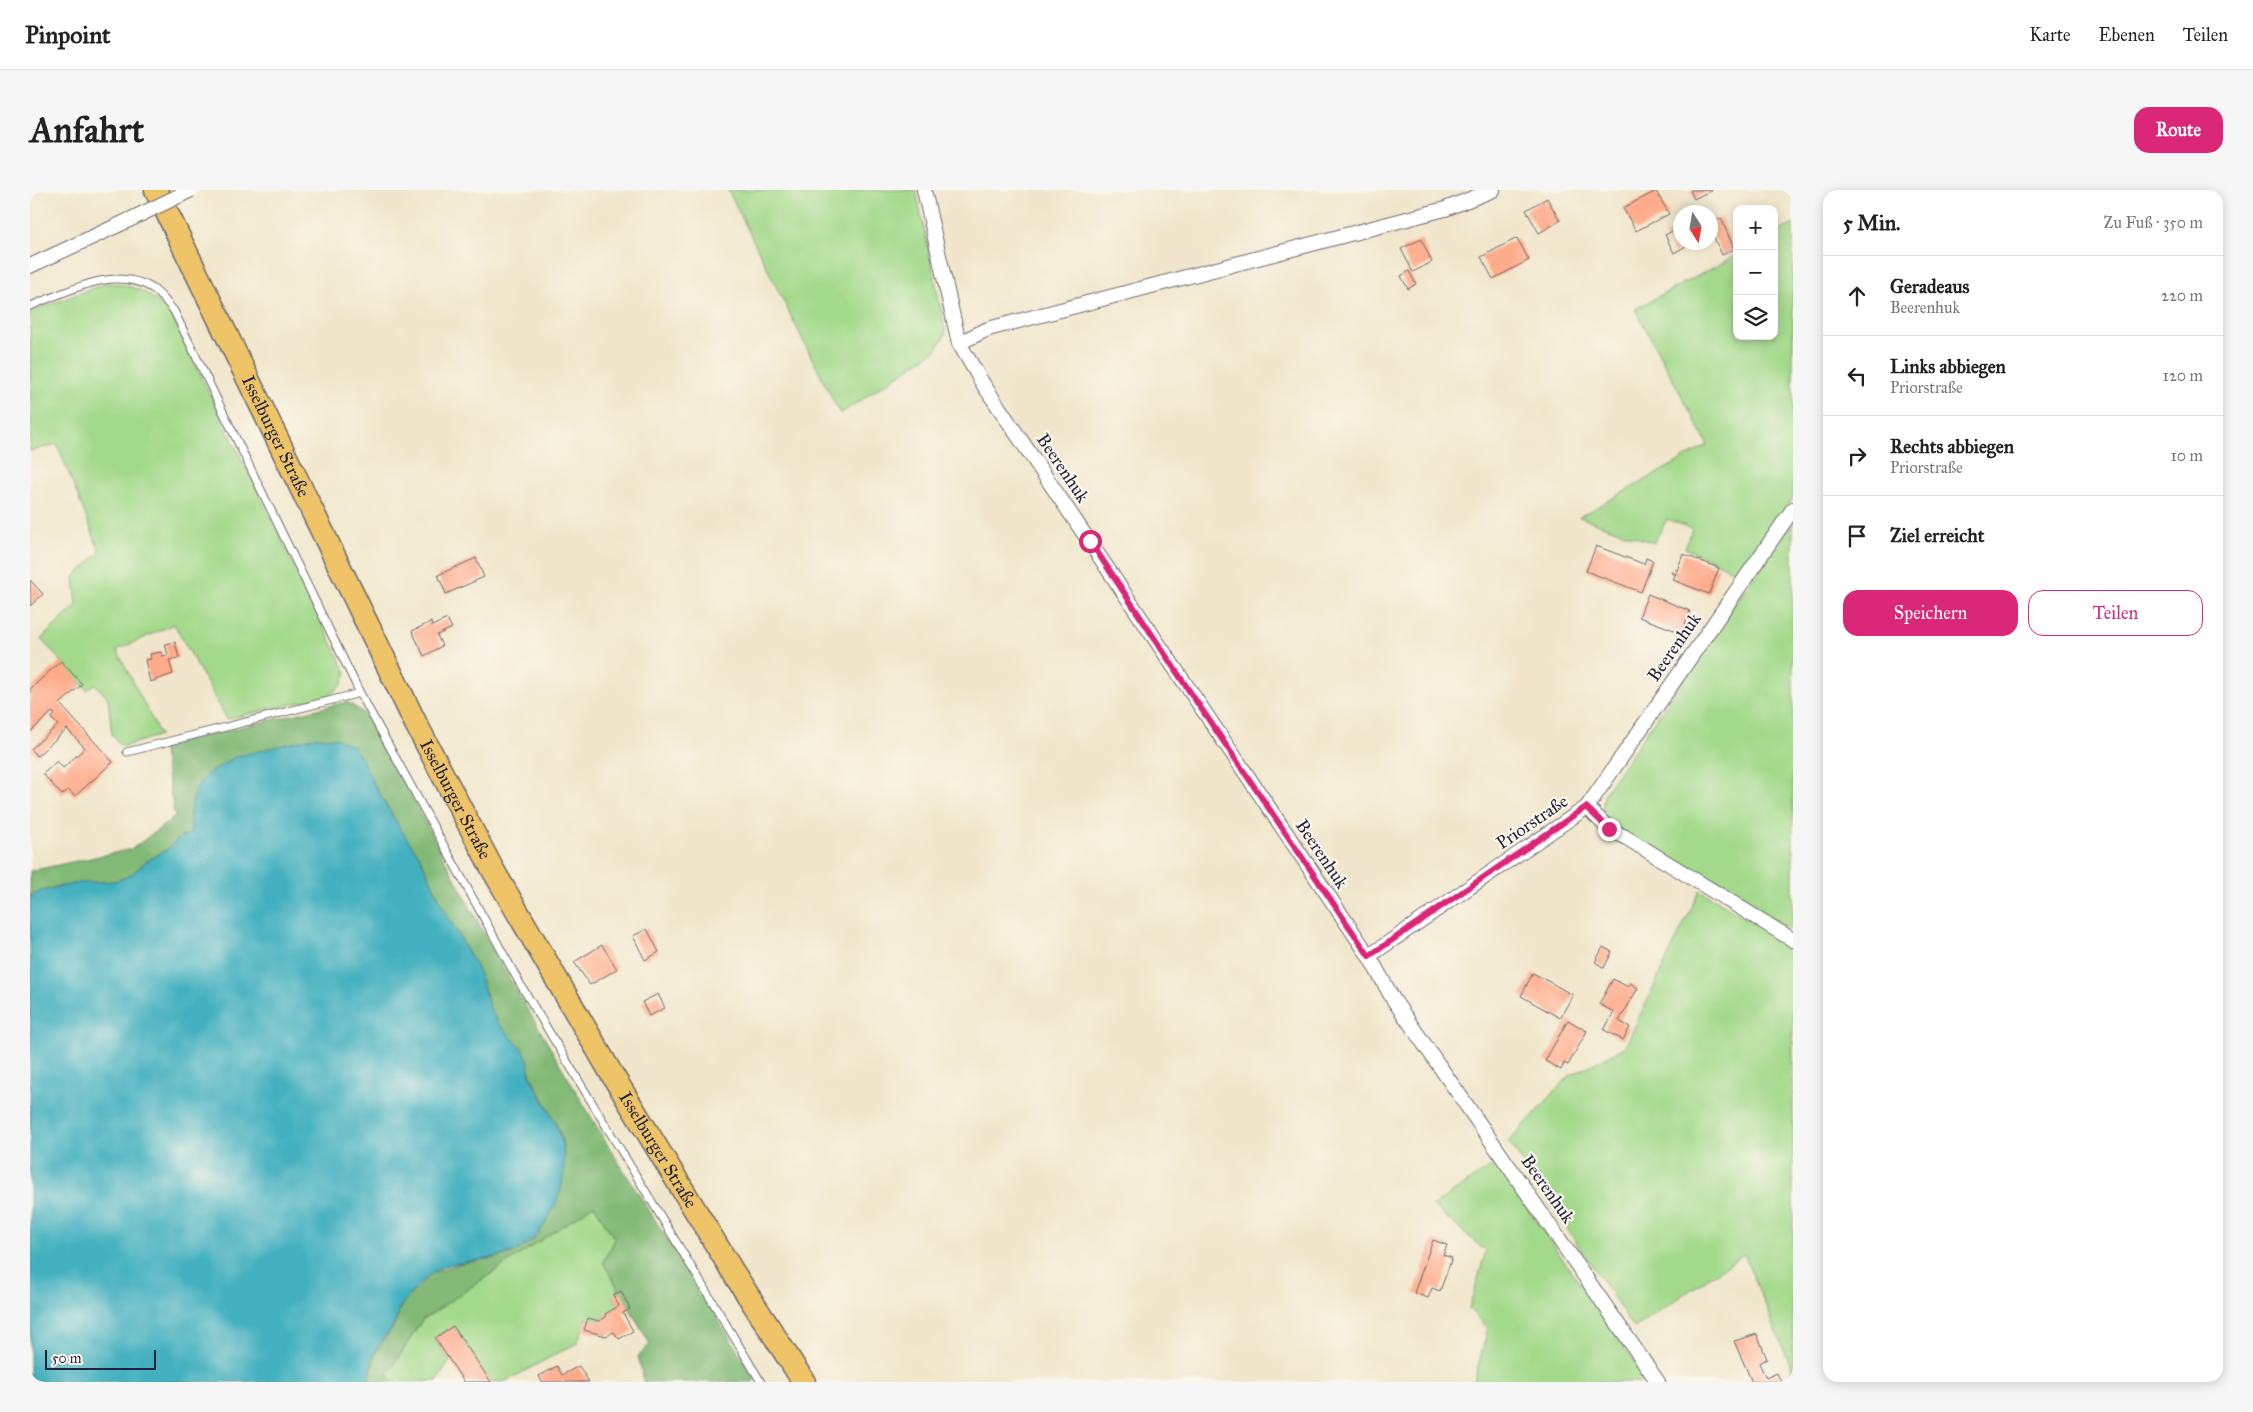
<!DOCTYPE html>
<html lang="de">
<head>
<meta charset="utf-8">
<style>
	body { margin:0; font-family:"IM FELL Great Primer",serif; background:#f6f6f6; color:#222 }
	.controls { position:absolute; right:15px; top:15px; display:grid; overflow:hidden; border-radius:10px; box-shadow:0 2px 12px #0003 }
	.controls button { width:45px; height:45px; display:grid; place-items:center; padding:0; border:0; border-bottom:1px solid #e0e0e0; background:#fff; color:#222; font:25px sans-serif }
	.compass { position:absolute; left:1643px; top:15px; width:45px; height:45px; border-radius:50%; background:#fff; box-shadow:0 2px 12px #0003; rotate:169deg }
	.scale { position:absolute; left:15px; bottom:12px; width:111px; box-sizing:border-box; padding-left:5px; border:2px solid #22223b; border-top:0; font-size:14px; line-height:18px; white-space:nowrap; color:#22223b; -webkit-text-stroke:4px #fbf7ec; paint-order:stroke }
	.stop { position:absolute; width:15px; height:15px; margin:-11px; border:4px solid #db2777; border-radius:50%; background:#fff }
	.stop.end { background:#db2777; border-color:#fff; box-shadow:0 1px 5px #0008 }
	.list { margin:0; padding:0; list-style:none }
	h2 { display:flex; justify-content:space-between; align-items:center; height:65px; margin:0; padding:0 20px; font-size:21px }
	h2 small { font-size:16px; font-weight:400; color:#767676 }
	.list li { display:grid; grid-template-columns:32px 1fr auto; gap:15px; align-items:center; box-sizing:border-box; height:80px; padding:0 20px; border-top:1px solid #e0e0e0 }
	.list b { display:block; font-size:19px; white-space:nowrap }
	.list p { margin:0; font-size:16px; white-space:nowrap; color:#767676 }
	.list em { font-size:16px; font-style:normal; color:#767676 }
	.actions { display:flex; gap:10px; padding:15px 20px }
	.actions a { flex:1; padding:11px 0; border:1px solid #db2777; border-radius:15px; text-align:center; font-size:18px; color:#db2777 }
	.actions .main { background:#db2777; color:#fff }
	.icon { flex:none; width:28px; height:28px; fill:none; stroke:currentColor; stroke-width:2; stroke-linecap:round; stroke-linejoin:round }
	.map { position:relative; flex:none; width:1763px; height:1192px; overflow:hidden; border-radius:15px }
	header { display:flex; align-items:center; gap:30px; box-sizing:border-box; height:70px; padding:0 25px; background:#fff; border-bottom:1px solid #e0e0e0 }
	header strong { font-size:24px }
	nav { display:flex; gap:28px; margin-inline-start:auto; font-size:18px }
	.intro { display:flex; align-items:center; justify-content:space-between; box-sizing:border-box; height:120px; padding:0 30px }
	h1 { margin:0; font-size:35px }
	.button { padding:12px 22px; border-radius:15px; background:#db2777; color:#fff; font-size:18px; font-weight:700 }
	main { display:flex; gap:30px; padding:0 30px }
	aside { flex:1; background:#fff; border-radius:15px; box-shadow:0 2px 12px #0003 }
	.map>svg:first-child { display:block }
	.green { fill:#a3d98a; stroke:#627e62 }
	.forest { fill:#82b976; stroke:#526e58 }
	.water { fill:#42b0bf; stroke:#32697d }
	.building { fill:#feab8a }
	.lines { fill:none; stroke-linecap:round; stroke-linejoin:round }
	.lane-casing { stroke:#6a676d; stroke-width:9 }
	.street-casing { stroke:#6a676d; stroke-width:16 }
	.primary-casing { stroke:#6a676d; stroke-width:25 }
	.lane { stroke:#fff; stroke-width:7 }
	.street { stroke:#fff; stroke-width:14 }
	.primary { stroke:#efc469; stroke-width:22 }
	.street-bridge-casing { stroke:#6a676d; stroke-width:16; stroke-linecap:butt }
	.street-bridge { stroke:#fff; stroke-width:14 }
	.route { stroke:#db2777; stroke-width:6 }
	.labels { text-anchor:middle; stroke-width:4.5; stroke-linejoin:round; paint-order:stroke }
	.street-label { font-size:18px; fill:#22223b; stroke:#fbf7ec }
</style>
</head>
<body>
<header>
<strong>Pinpoint</strong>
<nav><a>Karte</a><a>Ebenen</a><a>Teilen</a></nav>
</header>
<div class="intro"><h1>Anfahrt</h1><a class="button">Route</a></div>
<main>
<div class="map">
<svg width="1763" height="1192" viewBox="0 0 1763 1192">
	<rect width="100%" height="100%" fill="#fbf7ec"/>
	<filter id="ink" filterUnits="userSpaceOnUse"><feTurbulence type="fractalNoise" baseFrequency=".02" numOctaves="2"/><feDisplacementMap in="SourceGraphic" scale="10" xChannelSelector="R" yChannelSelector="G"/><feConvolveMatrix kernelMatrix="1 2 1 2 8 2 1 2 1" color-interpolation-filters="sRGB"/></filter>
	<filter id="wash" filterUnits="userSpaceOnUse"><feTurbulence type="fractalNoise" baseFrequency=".0096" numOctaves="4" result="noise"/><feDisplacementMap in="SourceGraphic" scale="20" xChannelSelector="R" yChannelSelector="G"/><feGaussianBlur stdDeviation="1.12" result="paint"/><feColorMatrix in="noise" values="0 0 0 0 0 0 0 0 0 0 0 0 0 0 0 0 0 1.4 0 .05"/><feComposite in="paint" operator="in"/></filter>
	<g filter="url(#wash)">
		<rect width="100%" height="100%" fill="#f1e6cb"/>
		<path class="green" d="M698,0H886L916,143L906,160L810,224Z
			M1763,34V308L1711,384L1655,358L1662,339L1637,329L1624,353L1549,327L1678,255L1605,119L1707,65V146H1744V44Z
			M77,93C108,96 120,103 141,125L316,482L312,495L298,506L197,529L144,434L87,460L130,545L92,557L82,545L78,508L65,494L57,500L11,449L47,415L44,387L70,362L27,254L0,261V122Z
			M1763,329V741L1583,638L1572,623L1574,604Z
			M1670,700L1763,757V1182L1714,1064L1604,1138L1479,952L1539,886L1595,857Z
			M1466,973L1618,1192H1444L1458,1138L1439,1119L1456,1061L1403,1016Z
			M564,1014L585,1050L573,1072L590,1102L583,1106L589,1116L568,1131L557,1128L547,1153L474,1192H461L423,1136L405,1149L420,1171L407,1191L362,1192L358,1184L392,1130Z"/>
		<path class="forest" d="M317,512L334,523L343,534L465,764L577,954L725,1188L723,1192H614L608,1166L620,1154L573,1072L585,1050L564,1015L392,1130L358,1184L362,1192H339L345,1163L366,1132L369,1120L376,1107L387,1099L402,1083L432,1073L466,1068L484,1062L507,1047L516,1031L534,966L532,948L526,933L501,886L492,859L469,834L460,819L448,780L413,717L390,667L373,643L343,593L332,569L205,567L179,583L160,622L161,644L151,647L136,660L114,673L101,685L86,691L24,697L0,707V681L102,659L145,627L132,556Z"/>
		<path class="water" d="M285,547L306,548L322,556L332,569L343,593L373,643L390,667L413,717L448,780L460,819L469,834L492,859L499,870C495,888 518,915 525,932C535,954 537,979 530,1002C528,1009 524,1016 521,1023C502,1061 482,1065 441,1071C429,1073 412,1075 402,1083C394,1089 373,1111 369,1119C367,1124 367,1129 364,1134C358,1143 350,1152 345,1162C341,1171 341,1183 339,1192H0V707L11,701L48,693L86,691L101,685L114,673L136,660L151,647L161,644L160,622L165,602L170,592L179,583L205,567Z"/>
		<g id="blocks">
			<path class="building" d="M1660,0H1682L1664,9Z
				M1626,1L1639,24L1606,41L1593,18Z
				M1517,8L1530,31L1509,43L1496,20Z
				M1691,28L1704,59L1692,65L1680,39V33Z
				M1646,39L1650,47V52H1654L1656,56L1644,63L1635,45Z
				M1487,48L1499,70L1463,89L1451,67Z
				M1391,49L1402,72L1383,82L1371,59Z
				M1379,81L1386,94L1378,99L1371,86Z
				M1566,356L1614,374L1616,368L1623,371L1611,402L1556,381Z
				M1653,364L1689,378L1679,404L1643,390L1646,383L1642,384L1641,381L1644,378L1647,381Z
				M446,368L454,387L416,404L408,385Z
				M0,390L13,404L0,416Z
				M1618,404L1660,421L1652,443L1609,427Z
				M417,429L422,438L407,445L412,456L394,466L382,441L401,432L402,436Z
				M145,452L149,468L139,470L143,484L120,492L115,470L121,469L120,464L131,462L132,466L138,465L135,454Z
				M31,471L52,494L30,514L83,572L45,606L38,600L32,605L13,584L27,571L33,578L55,558L37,539L7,566L1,559L28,535L21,528L25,525L22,522L0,542V499Z
				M617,739L629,762L615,770L603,746Z
				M572,755L587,779L560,795L544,772Z
				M1573,757L1582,762L1574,778L1565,772Z
				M1503,783L1543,805L1530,828L1491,806Z
				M1583,789L1598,797L1600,793L1608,798L1589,831L1600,837L1593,850L1574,840L1584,822L1569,814Z
				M628,804L635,818L619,826L612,812Z
				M1538,830L1557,841L1538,875L1534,873L1531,880L1515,871Z
				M1403,1050L1417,1055L1413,1065L1422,1068L1410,1101L1402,1098L1398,1108L1384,1103Z
				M591,1101L600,1119L593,1123L603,1141L589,1149L584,1142L576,1146L554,1140L558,1128L569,1131L576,1127L575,1124L589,1116L583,1105Z
				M423,1136L461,1192H434L405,1148Z
				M1727,1144L1737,1169L1729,1173L1736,1188L1747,1183L1751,1192H1722L1704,1151Z
				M527,1176L532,1185L549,1176L559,1192H512L509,1186Z"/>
		</g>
	</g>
	<g filter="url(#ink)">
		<use href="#blocks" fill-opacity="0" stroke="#6a676d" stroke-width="1"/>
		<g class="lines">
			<g class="lane-casing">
				<path id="lane" d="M0,116C38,102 82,75 122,98C130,103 138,114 144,121L330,503L489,792L731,1192
					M97,562L330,503"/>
			</g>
			<g class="street-casing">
				<path id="street" d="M894,0L929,153L953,194L1339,766L1363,809L1628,1192
					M0,76L97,31
					M929,153L958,139L1415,19L1463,0
					M1557,617L1763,319
					M1339,766L1557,617L1579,639L1595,647L1763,750"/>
			</g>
			<g class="primary-casing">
				<g id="primary">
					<path id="s1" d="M126,0L386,534L463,680L580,881L703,1082L774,1192"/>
				</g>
			</g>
			<use href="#lane" class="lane"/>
			<use href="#street" class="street"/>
			<use href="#primary" class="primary"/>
			<g class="street-bridge-casing">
				<path id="street-bridge" d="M97,31L161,0"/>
			</g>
			<use href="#street-bridge" class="street-bridge"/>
		</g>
	</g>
	<g class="lines" filter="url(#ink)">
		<path class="route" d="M1060,351L1162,505L1339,766L1556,617L1579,639"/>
	</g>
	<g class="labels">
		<g class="street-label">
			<text dy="6" stroke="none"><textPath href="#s1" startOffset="274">Isselburger Straße</textPath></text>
			<text transform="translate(1033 278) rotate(56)" y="6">Beerenhuk</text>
			<text transform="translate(1644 457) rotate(-55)" y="6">Beerenhuk</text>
			<text dy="6" stroke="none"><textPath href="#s1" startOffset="679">Isselburger Straße</textPath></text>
			<text transform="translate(1502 632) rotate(-34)" y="6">Priorstraße</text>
			<text transform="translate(1292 664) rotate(56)" y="6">Beerenhuk</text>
			<text dy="6" stroke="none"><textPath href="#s1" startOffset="1084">Isselburger Straße</textPath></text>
			<text transform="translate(1518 999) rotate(55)" y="6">Beerenhuk</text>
		</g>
	</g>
</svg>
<div class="controls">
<button>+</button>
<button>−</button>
<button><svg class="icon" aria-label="layers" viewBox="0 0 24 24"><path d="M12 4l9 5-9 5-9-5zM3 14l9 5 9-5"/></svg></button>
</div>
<svg class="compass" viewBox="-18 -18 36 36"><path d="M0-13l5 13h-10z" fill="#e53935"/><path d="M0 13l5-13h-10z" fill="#767676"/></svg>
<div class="scale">50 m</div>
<div class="stop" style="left:1060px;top:351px"></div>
<div class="stop end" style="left:1579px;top:639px"></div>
</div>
<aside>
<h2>5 Min.<small>Zu Fuß · 350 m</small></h2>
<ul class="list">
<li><svg class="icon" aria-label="ahead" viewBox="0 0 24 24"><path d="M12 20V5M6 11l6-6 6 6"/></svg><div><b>Geradeaus</b><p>Beerenhuk</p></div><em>220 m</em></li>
<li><svg class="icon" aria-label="left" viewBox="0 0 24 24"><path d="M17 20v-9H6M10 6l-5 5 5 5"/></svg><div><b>Links abbiegen</b><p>Priorstraße</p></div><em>120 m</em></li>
<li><svg class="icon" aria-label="right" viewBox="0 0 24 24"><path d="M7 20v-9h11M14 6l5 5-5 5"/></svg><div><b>Rechts abbiegen</b><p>Priorstraße</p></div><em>10 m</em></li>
<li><svg class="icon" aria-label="arrive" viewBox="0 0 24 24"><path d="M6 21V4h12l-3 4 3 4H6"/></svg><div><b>Ziel erreicht</b></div></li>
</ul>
<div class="actions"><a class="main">Speichern</a><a>Teilen</a></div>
</aside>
</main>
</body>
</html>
